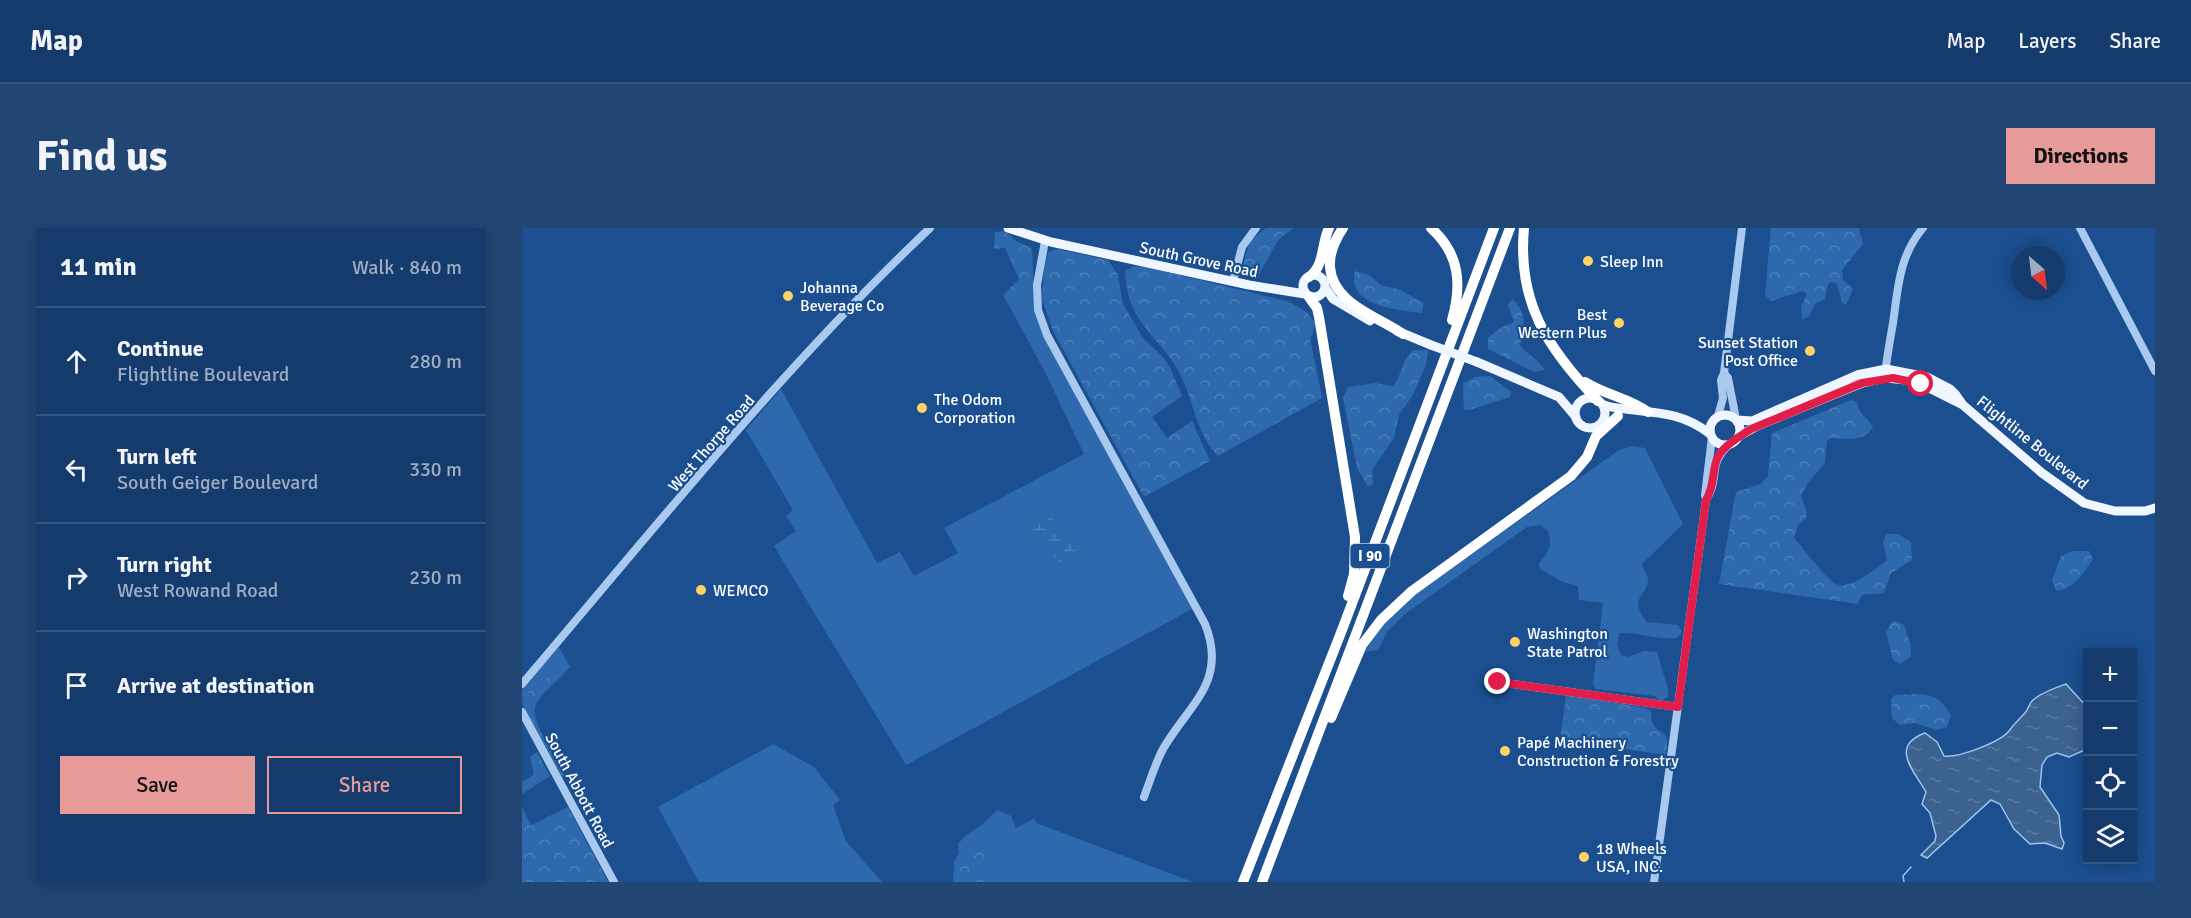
<!DOCTYPE html>
<html lang="en">
<head>
<meta charset="utf-8">
<style>
	body { margin:0; font-family:Signika,sans-serif; background:#214673; color:#f1f3f6 }
	.controls { position:absolute; right:18px; bottom:18px; display:grid; overflow:hidden; border-radius:0px; box-shadow:0 3px 15px #0003 }
	.controls button { width:54px; height:54px; display:grid; place-items:center; padding:0; border:0; border-bottom:2px solid #33557e; background:#143b6b; color:#f1f3f6; font:30px sans-serif }
	.compass { position:absolute; left:1489px; top:18px; width:54px; height:54px; border-radius:50%; background:#143b6b; box-shadow:0 3px 15px #0003; rotate:152deg }
	.stop { position:absolute; width:18px; height:18px; margin:-14px; border:4px solid #e11d48; border-radius:50%; background:#fff }
	.stop.end { background:#e11d48; border-color:#fff; box-shadow:0 2px 6px #0008 }
	.list { margin:0; padding:0; list-style:none }
	h2 { display:flex; justify-content:space-between; align-items:center; height:78px; margin:0; padding:0 24px; font-size:26px }
	h2 small { font-size:20px; font-weight:400; color:#9dadc1 }
	.list li { display:grid; grid-template-columns:39px 1fr auto; gap:18px; align-items:center; box-sizing:border-box; height:108px; padding:0 24px; border-top:2px solid #33557e }
	.list b { display:block; font-size:22px; white-space:nowrap }
	.list p { margin:0; font-size:20px; white-space:nowrap; color:#9dadc1 }
	.list em { font-size:20px; font-style:normal; color:#9dadc1 }
	.actions { display:flex; gap:12px; padding:18px 24px }
	.actions a { flex:1; padding:14px 0; border:2px solid #e69b98; border-radius:0px; text-align:center; font-size:21px; color:#e69b98 }
	.actions .main { background:#e69b98; color:#111 }
	.icon { flex:none; width:33px; height:33px; fill:none; stroke:currentColor; stroke-width:2; stroke-linecap:round; stroke-linejoin:round }
	.map { position:relative; flex:none; width:1633px; height:654px; overflow:hidden; border-radius:0px }
	header { display:flex; align-items:center; gap:36px; box-sizing:border-box; height:84px; padding:0 30px; background:#143b6b; border-bottom:2px solid #33557e }
	header strong { font-size:28px }
	nav { display:flex; gap:33px; margin-inline-start:auto; font-size:21px }
	.intro { display:flex; align-items:center; justify-content:space-between; box-sizing:border-box; height:144px; padding:0 36px }
	h1 { margin:0; font-size:42px }
	.button { padding:15px 27px; border-radius:0px; background:#e69b98; color:#111; font-size:21px; font-weight:700 }
	main { display:flex; gap:36px; padding:0 36px }
	aside { flex:1; background:#143b6b; border-radius:0px; box-shadow:0 3px 15px #0003 }
	.map>svg:first-child { display:block }
	.grass { fill:#2e69ad }
	.forest { fill:url(#forest-crowns) }
	.wetland { fill:url(#wetland-marsh) }
	.water { fill:url(#water-ripples); stroke:#9cc4f0; stroke-width:1.5 }
	.lines { fill:none; stroke-linecap:round; stroke-linejoin:round }
	.stream { stroke:#9cc4f0; stroke-width:1.5 }
	.minor { stroke:#a9c9ee; stroke-width:8 }
	.major { stroke:#f0f6ff; stroke-width:9 }
	.highway { stroke:#fff; stroke-width:10 }
	.major-bridge { stroke:#f0f6ff; stroke-width:9 }
	.route { stroke:#e11d48; stroke-width:8 }
	.poi-dot { fill:#ffd166; stroke:#1b4f8f; stroke-width:2 }
	.labels { text-anchor:middle; stroke-width:4.5; stroke-linejoin:round; paint-order:stroke }
	.shield { fill:#1b4f8f; stroke:#bbcadd; stroke-width:1.5 }
	.shield-label { font-size:15px; font-weight:bold; fill:#fff }
	.street-label { font-size:16px; fill:#fff; stroke:#1b4f8f }
	.poi-label { font-size:16px; fill:#fff; stroke:#1b4f8f; text-anchor:start }
</style>
</head>
<body>
<header>
<strong>Map</strong>
<nav><a>Map</a><a>Layers</a><a>Share</a></nav>
</header>
<div class="intro"><h1>Find us</h1><a class="button">Directions</a></div>
<main>
<aside>
<h2>11 min<small>Walk · 840 m</small></h2>
<ul class="list">
<li><svg class="icon" aria-label="ahead" viewBox="0 0 24 24"><path d="M12 20V5M6 11l6-6 6 6"/></svg><div><b>Continue</b><p>Flightline Boulevard</p></div><em>280 m</em></li>
<li><svg class="icon" aria-label="left" viewBox="0 0 24 24"><path d="M17 20v-9H6M10 6l-5 5 5 5"/></svg><div><b>Turn left</b><p>South Geiger Boulevard</p></div><em>330 m</em></li>
<li><svg class="icon" aria-label="right" viewBox="0 0 24 24"><path d="M7 20v-9h11M14 6l5 5-5 5"/></svg><div><b>Turn right</b><p>West Rowand Road</p></div><em>230 m</em></li>
<li><svg class="icon" aria-label="arrive" viewBox="0 0 24 24"><path d="M6 21V4h12l-3 4 3 4H6"/></svg><div><b>Arrive at destination</b></div></li>
</ul>
<div class="actions"><a class="main">Save</a><a>Share</a></div>
</aside>
<div class="map">
<svg width="1633" height="654" viewBox="0 0 1633 654">
	<defs>
		<pattern id="forest-crowns" width="20" height="18" patternUnits="userSpaceOnUse" patternTransform="scale(1.5)"><rect width="20" height="18" fill="#2e69ad"/><path d="M2 6a3 3 0 1 1 6 0M12 15a3 3 0 1 1 6 0" fill="none" stroke="#4d80b9"/></pattern>
		<pattern id="wetland-marsh" width="20" height="14" patternUnits="userSpaceOnUse" patternTransform="scale(1.5)"><rect width="20" height="14" fill="#2e69ad"/><path d="M1 5h8M5 5V1M11 12h8M15 12V8" fill="none" stroke="#4d80b9"/></pattern>
		<pattern id="water-ripples" width="26" height="14" patternUnits="userSpaceOnUse" patternTransform="scale(1.5)"><rect width="26" height="14" fill="#3c6290"/><path d="M2 4q2-2 4 0t4 0M15 11q2-2 4 0t4 0" fill="none" stroke="#597aa1"/></pattern>
	</defs>
	<rect width="100%" height="100%" fill="#1b4f8f"/>
	<path class="grass" d="M512,65V83L521,105L670,381L384,537L252,318L274,303L264,288L271,282L224,202L259,161L355,335L378,324L392,348L436,325L422,300L562,226L522,142L486,76Z
		M1110,218L1123,220L1161,296L1120,336C1121,340 1125,346 1126,350C1127,370 1104,368 1125,394L1156,397L1160,404L1155,410C1135,412 1117,404 1097,405L1095,417L1099,427L1106,429L1122,423L1135,424L1146,461V469L1138,473L1133,468L1073,461L1071,456L1081,375L1057,372L1056,358L1041,354L1018,341L1017,335C1028,322 1030,319 1026,303L1018,297L1005,299L883,386L866,403L856,422L843,424L856,402L899,362L1097,222Z
		M37,419L48,439L41,447L33,444L4,465L0,474V462Z
		M251,516L292,539L318,572L311,577L324,613L360,654H177L136,579Z
		M475,582L489,588L494,600L513,590L514,595L671,654H466L462,626L446,651L447,654H431L432,634L437,625L436,616L444,607L461,596Z"/>
	<path class="forest" d="M744,0H772L756,12L737,47L729,48L721,37L728,13Z
		M1249,0H1337L1341,16L1320,42L1321,52L1331,61L1324,77L1320,75L1315,56L1310,54L1306,56L1303,71L1293,76L1287,88L1280,92L1279,79L1285,66L1281,63L1249,73L1243,67Z
		M483,3L494,13L510,20L512,65L486,76L481,67L497,51L483,20L472,21L473,4Z
		M535,21L586,32L596,47L601,76L621,110L640,128L648,139L660,168L630,189L645,210L670,193L688,233L622,269L532,105L520,72L522,45L526,24Z
		M612,38L624,39L765,73L785,84L793,95L791,105L788,110L800,170L696,228C673,204 672,172 657,144C644,119 619,102 609,75C605,65 604,54 603,43Z
		M833,43L847,47L859,57L879,62L902,75L900,85C876,82 824,78 833,43Z
		M990,71C1005,85 1003,98 998,117C1006,128 1016,130 1023,142L1012,144L966,121V110L977,101L992,94L986,77Z
		M892,122H906L904,137L891,167L877,187L872,210L850,242L851,256L846,259L835,240L821,170L826,159L853,155L871,158C881,146 879,131 892,122Z
		M968,148L989,164L988,169L947,182H942L941,155L953,149Z
		M1329,172L1335,174C1336,187 1346,189 1351,199C1343,214 1323,211 1309,210L1305,213L1303,235L1286,255L1279,268L1285,285L1284,291L1276,297L1272,310C1280,319 1304,350 1312,355C1327,364 1354,341 1365,332L1361,314L1364,306H1376L1389,314L1390,332L1369,345L1362,364C1354,368 1347,364 1339,368L1336,376L1197,356L1214,264L1239,256L1246,248L1250,205Z
		M1550,323H1567L1571,331C1563,344 1551,361 1535,363L1530,353L1539,328Z
		M1374,393L1382,397L1389,418V429L1378,436L1371,432L1364,404L1370,394Z
		M33,444L41,447C33,455 19,466 14,476C7,492 31,525 41,536V550L0,476L4,465Z
		M1395,466C1413,467 1420,471 1429,488L1425,499L1415,502L1393,495L1378,497L1370,490L1369,471L1373,467Z
		M1044,467L1125,480L1129,484C1129,507 1143,499 1145,512C1146,516 1144,522 1144,527L1038,512Z
		M15,524L28,548L0,566V554L12,547L8,529Z
		M0,579L9,597L46,579L86,654H0Z
		M455,622L462,626L466,654H447L446,651L438,647L437,642L448,627Z"/>
	<path class="wetland" d="M515,286L529,289L554,322L556,328L553,333L540,337L508,303L506,298L508,290Z"/>
	<path class="water" d="M1544,456L1565,479V521L1547,529L1535,525L1525,529L1520,537L1518,559L1537,587L1539,608L1542,615L1540,621L1523,615L1508,616L1492,601L1478,576L1469,572L1405,630L1399,627L1413,613L1414,608L1408,585L1400,576L1404,564C1392,543 1367,518 1403,505L1415,514L1422,528C1437,530 1478,514 1487,503C1492,496 1497,491 1503,485C1506,482 1507,476 1510,473C1518,465 1533,460 1544,456Z"/>
	<g class="lines">
		<path class="stream" d="M1382,654L1381,648L1389,639"/>
		<path class="minor" d="M1558,0L1633,143
			M523,13L515,57L516,82L525,107L683,396C706,454 667,476 641,521C633,536 628,553 622,569
			M711,53L720,19L734,0
			M1202,145L1206,150L1214,191
			M1363,146C1365,129 1368,112 1371,95C1376,60 1377,28 1401,0
			M1196,188L1201,170L1199,152L1202,145L1220,0
			M1184,272C1199,249 1184,237 1208,216
			M969,453L1156,479
			M0,456C132,301 260,140 408,0
			M0,484L92,654
			M1132,654L1184,272L1183,267L1190,209"/>
		<path class="major" d="M486,0L529,14L727,57L783,66
			M781 58a11 11 0 1 1 22 0a11 11 0 1 1-22 0Z
			M803,59L811,71L848,93
			M875,103L909,117
			M955,134L1037,169L1054,189
			M1053 185a15 15 0 1 1 30 0a15 15 0 1 1-30 0Z
			M1080,176C1091,181 1100,180 1112,182C1141,185 1164,187 1188,206
			M1188 202a15 15 0 1 1 30 0a15 15 0 1 1-30 0Z
			M1215,192L1230,193L1335,147L1364,141L1405,149L1428,161L1434,167L1441,177
			M1217,208L1235,198L1340,155L1363,150L1385,152L1399,156L1441,177L1520,245L1562,275L1593,283H1623L1633,280"/>
		<path class="highway" d="M821,0C813,12 807,24 808,39C811,76 855,88 881,106
			M909,0C938,26 940,57 930,92
			M1002,0C995,75 1026,121 1076,173
			M787,49C803,38 799,16 807,0
			M787,69L795,80L797,89L833,309L832,346L826,368
			M1063,154C1083,167 1107,170 1126,184
			M809,490L840,417L859,392L890,363L1049,248L1065,229L1074,208L1096,188
			M721,654L820,402L972,0
			M740,654L988,0"/>
		<path class="major-bridge" d="M909,117L955,134"/>
	</g>
	<g class="lines">
		<path class="route" d="M976,454L1156,479L1184,272C1192,259 1190,248 1194,234C1197,220 1217,209 1229,201L1340,155L1371,150L1399,156"/>
	</g>
	<g class="poi-dot">
		<circle cx="1066" cy="33" r="6"/>
		<circle cx="266" cy="68" r="6"/>
		<circle cx="1097" cy="95" r="6"/>
		<circle cx="1288" cy="123" r="6"/>
		<circle cx="400" cy="180" r="6"/>
		<circle cx="179" cy="362" r="6"/>
		<circle cx="993" cy="414" r="6"/>
		<circle cx="983" cy="523" r="6"/>
		<circle cx="1062" cy="629" r="6"/>
	</g>
	<g class="labels">
		<rect class="shield" x="828.5" y="316" width="39" height="24" rx="4.5"/>
		<g class="shield-label">
			<text x="848" y="333">I 90</text>
		</g>
		<g class="street-label">
			<text transform="translate(677 31) rotate(12)" y="6">South Grove Road</text>
			<text transform="translate(1511 214) rotate(39)" y="6">Flightline Boulevard</text>
			<text transform="translate(189 215) rotate(-49)" y="6">West Thorpe Road</text>
			<text transform="translate(58 562) rotate(62)" y="6">South Abbott Road</text>
		</g>
		<g class="poi-label">
			<text x="1078" y="39">Sleep Inn</text>
			<text x="278" y="65">Johanna<tspan x="278" dy="18">Beverage Co</tspan></text>
			<text x="1085" y="92" text-anchor="end">Best<tspan x="1085" dy="18">Western Plus</tspan></text>
			<text x="1276" y="120" text-anchor="end">Sunset Station<tspan x="1276" dy="18">Post Office</tspan></text>
			<text x="412" y="177">The Odom<tspan x="412" dy="18">Corporation</tspan></text>
			<text x="191" y="368">WEMCO</text>
			<text x="1005" y="411">Washington<tspan x="1005" dy="18">State Patrol</tspan></text>
			<text x="995" y="520">Papé Machinery<tspan x="995" dy="18">Construction &amp; Forestry</tspan></text>
			<text x="1074" y="626">18 Wheels<tspan x="1074" dy="18">USA, INC.</tspan></text>
		</g>
	</g>
</svg>
<div class="controls">
<button>+</button>
<button>−</button>
<button><svg class="icon" aria-label="locate" viewBox="0 0 24 24"><circle cx="12" cy="12" r="6"/><path d="M12 2v4M12 18v4M2 12h4M18 12h4"/></svg></button>
<button><svg class="icon" aria-label="layers" viewBox="0 0 24 24"><path d="M12 4l9 5-9 5-9-5zM3 14l9 5 9-5"/></svg></button>
</div>
<svg class="compass" viewBox="-18 -18 36 36"><path d="M0-13l5 13h-10z" fill="#e53935"/><path d="M0 13l5-13h-10z" fill="#9dadc1"/></svg>
<div class="stop" style="left:1399px;top:156px"></div>
<div class="stop end" style="left:976px;top:454px"></div>
</div>
</main>
</body>
</html>
